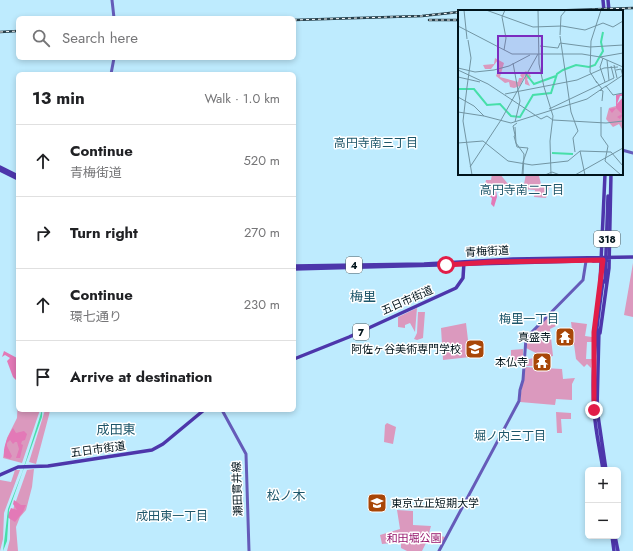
<!DOCTYPE html>
<html lang="en">
<head>
<meta charset="utf-8">
<style>
	body { margin:0; font-family:Jost,"Noto Sans JP",sans-serif; background:#f6f6f6; color:#202124 }
	.controls { position:absolute; right:12px; bottom:12px; display:grid; overflow:hidden; border-radius:6px; box-shadow:0 2px 6px #0003 }
	.controls button { width:36px; height:36px; display:grid; place-items:center; padding:0; border:0; border-bottom:1px solid #e0e0e0; background:#fff; color:#202124; font:20px sans-serif }
	.stop { position:absolute; width:12px; height:12px; margin:-9px; border:3px solid #e11d48; border-radius:50%; background:#fff }
	.stop.end { background:#e11d48; border-color:#fff; box-shadow:0 1px 4px #0008 }
	.list { margin:0; padding:0; list-style:none }
	h2 { display:flex; justify-content:space-between; align-items:center; height:52px; margin:0; padding:0 16px; font-size:17px }
	h2 small { font-size:13px; font-weight:400; color:#757577 }
	.list li { display:grid; grid-template-columns:26px 1fr auto; gap:12px; align-items:center; box-sizing:border-box; height:72px; padding:0 16px; border-top:1px solid #e0e0e0 }
	.list b { display:block; font-size:15px; white-space:nowrap }
	.list p { margin:0; font-size:13px; white-space:nowrap; color:#757577 }
	.list em { font-size:13px; font-style:normal; color:#757577 }
	.icon { flex:none; width:22px; height:22px; fill:none; stroke:currentColor; stroke-width:2; stroke-linecap:round; stroke-linejoin:round }
	.map { position:relative; flex:none; width:633px; height:551px; overflow:hidden }
	.search { position:absolute; background:#fff; box-shadow:0 2px 6px #0003; left:16px; top:16px; width:280px; height:44px; display:flex; align-items:center; gap:10px; box-sizing:border-box; padding:0 14px; border-radius:6px; color:#757577; font-size:15px }
	.panel { position:absolute; background:#fff; box-shadow:0 2px 6px #0003; left:16px; top:72px; width:280px; height:340px; border-radius:6px }
	.map>svg:first-child { display:block }
	.green { fill:#db99be }
	.forest { fill:#e379b7 }
	.water { fill:#47dfa9 }
	.lines { fill:none; stroke-linecap:round; stroke-linejoin:round }
	.secondary { stroke:#655bb9; stroke-width:3 }
	.primary { stroke:#4d36ab; stroke-width:3.5 }
	.rail-casing { stroke:#263e49; stroke-width:2.5 }
	.rail { stroke:#fff; stroke-width:1; stroke-dasharray:3; stroke-linecap:butt }
	.primary-bridge { stroke:#4d36ab; stroke-width:3.5 }
	.route { stroke:#e11d48; stroke-width:5 }
	.labels { text-anchor:middle; stroke-width:3; stroke-linejoin:round; paint-order:stroke }
	.shield { fill:#fff; stroke:#4c5a5f; stroke-width:1 }
	.shield-label { font-size:10px; font-weight:bold; fill:#00131b }
	.street-label { font-size:11px; fill:#00131b; stroke:#fff }
	.poi-label { font-size:11px; fill:#00131b; stroke:#fff; text-anchor:end }
	.park-label { font-size:11px; fill:#95156c; stroke:#fff }
	.neighbourhood-label { font-size:12px; fill:#1d566a; stroke:#fff }
	.quarter-label { font-size:13px; fill:#1d566a; stroke:#fff }
	.inset-river { fill:none; stroke:#47dfa9; stroke-width:2 }
	.inset-road { fill:none; stroke:#7295a3; stroke-width:1 }
	.view { fill:#7b2cbf; fill-opacity:0.15; stroke:#7b2cbf; stroke-width:2 }
	.inset-edge { fill:none; stroke:#00131b; stroke-width:2 }
</style>
</head>
<body>
<div class="map">
<svg width="633" height="551" viewBox="0 0 633 551">
	<rect width="100%" height="100%" fill="#beebfe"/>
	<path class="green" d="M492,174H500L508,184L509,189L494,187L489,192L484,191L486,180H491Z
		M526,174L539,176L541,184L550,185L546,198L534,197L535,190L523,189Z
		M633,263V317L624,315Z
		M417,308L415,332L410,323L405,325V328L398,327V317Z
		M418,312H425L423,338L417,340L414,339L417,333Z
		M549,315L553,319L556,326L550,329L553,356L544,358L540,356V366H524V360L534,358L536,353L524,347L526,338Z
		M571,322L587,324L585,336L592,337V342H587L586,359H592L591,368L587,364L584,367L576,359Z
		M466,323L470,357L443,360L441,328Z
		M523,349V364L519,365V363H511V350Z
		M524,367L562,369L563,379L575,378L572,384V400L556,399L555,405L520,402Z
		M18,397V410H40L22,463L3,458L7,438L17,418Z
		M45,410H50L49,415L36,464L29,462Z
		M556,412L571,413V419H561L562,433H557Z
		M387,423L396,427L393,444L384,442L385,425Z
		M34,469L32,487L26,510L20,517L16,527L18,551H7L10,539V518L27,470Z
		M15,470H20L4,513L3,539L0,551V480L11,482Z
		M397,510L413,511V525L431,526L429,533L445,537L441,545L431,540L427,541L422,551H407L401,548V542L382,544L380,535L400,529Z"/>
	<path class="forest" d="M503,183L508,184L503,186L509,188V192L500,188L496,190L497,197L494,207L491,204L492,198L489,196V190Z
		M4,351L17,358L18,382L13,377L7,361L10,358L5,355L2,357Z
		M13,428L16,433L24,431L27,434L25,440L22,441L21,444L23,445L20,458H16L19,449L17,442H15L13,444L10,440L7,443V446L12,456L10,459L4,457C3,447 7,437 13,428Z
		M14,500L21,505H26L23,512L15,522L7,517L11,508L17,510L13,504Z"/>
	<path class="water" d="M42,410V417L9,510L7,541L3,551L8,509L22,473Z"/>
	<g class="lines">
		<path class="secondary" d="M112,0L114,18
			M111,74L114,58
			M622,150L633,153
			M222,410L246,454L249,551
			M439,551L519,401L520,390L523,380L526,338L583,280L586,261"/>
		<path class="primary" d="M603,0L604,11
			M608,0L609,11
			M0,167L18,176
			M0,170L18,179
			M593,261L609,260
			M294,266L424,264L513,259L633,257
			M294,269L581,261
			M603,281C597,324 591,367 594,409C595,430 600,450 603,470
			M600,284L605,174
			M599,330L597,409L606,470
			M600,333L609,268L611,174
			M294,359L349,337L456,288L463,278L464,262
			M0,475L18,467L48,466L152,450L163,444L204,410
			M612,536L614,551
			M615,536L618,551"/>
		<g class="rail-casing">
			<path id="rail" d="M468,11H505
				M544,11L633,8
				M294,20L422,16L459,12
				M429,20H459
				M0,32L18,31"/>
		</g>
		<use href="#rail" class="rail"/>
		<path class="primary-bridge" d="M605,282L608,196"/>
	</g>
	<g class="lines">
		<path class="route" d="M446,265L492,262L603,260L594,332V410"/>
	</g>
	<defs>
		<g id="temple-square" transform="scale(1)"><rect x="-9" y="-9" width="18" height="18" rx="4" fill="#a84607" stroke="#fff"/><path d="M0-6L5-2H3V0L6.5 2.5H4V6H1.5V3h-3V6H-4V2.5H-6.5L-3 0V-2H-5Z" fill="#fff"/></g>
		<g id="university-square" transform="scale(1)"><rect x="-9" y="-9" width="18" height="18" rx="4" fill="#a84607" stroke="#fff"/><path d="M0-5L7-2L0 1L-7-2ZM-4 1L0 2.5L4 1V4Q0 6-4 4Z" fill="#fff"/></g>
	</defs>
	<g fill-rule="evenodd">
		<use href="#temple-square" x="565" y="337"/>
		<use href="#university-square" x="475" y="349"/>
		<use href="#temple-square" x="542" y="362"/>
		<use href="#university-square" x="377" y="503"/>
	</g>
	<g class="labels">
		<g class="shield">
			<rect x="594" y="231" width="26" height="16" rx="3"/>
			<rect x="346" y="257" width="16" height="16" rx="3"/>
			<rect x="353" y="324" width="16" height="16" rx="3"/>
		</g>
		<g class="shield-label">
			<text x="607" y="243">318</text>
			<text x="354" y="269">4</text>
			<text x="361" y="336">7</text>
		</g>
		<g class="street-label">
			<text transform="translate(487 251) rotate(-3)" y="4">青梅街道</text>
			<text transform="translate(407 300) rotate(-24)" y="4">五日市街道</text>
			<text transform="translate(98 449) rotate(-8)" y="4">五日市街道</text>
			<text transform="translate(237 489) rotate(-92)" y="4">瀬田貫井線</text>
		</g>
		<g class="poi-label">
			<text x="551" y="341">真盛寺</text>
			<text x="461" y="353">阿佐ヶ谷美術専門学校</text>
			<text x="528" y="366">本仏寺</text>
			<text x="391" y="507" text-anchor="start">東京立正短期大学</text>
		</g>
		<g class="park-label">
			<text x="414" y="542">和田堀公園</text>
		</g>
		<g class="neighbourhood-label">
			<text x="376" y="147">高円寺南三丁目</text>
			<text x="522" y="194">高円寺南二丁目</text>
			<text x="529" y="323">梅里一丁目</text>
			<text x="510" y="440">堀ノ内三丁目</text>
			<text x="172" y="520">成田東一丁目</text>
		</g>
		<g class="quarter-label">
			<text x="363" y="301">梅里</text>
			<text x="116" y="434">成田東</text>
			<text x="286" y="500">松ノ木</text>
		</g>
	</g>
	<g transform="translate(458 10)">
		<rect width="165" height="165" fill="#beebfe"/>
		<path d="M37,48L46,53L42,67L60,72L61,68H64L62,65L68,61L71,64L69,65L72,64L73,67L69,69L72,76L67,74V65L62,76L56,78L52,77L51,72L47,73L38,66L41,58L40,50L33,59H27L25,55L36,54ZM158,96L165,104L164,119L161,114L155,117L148,109L151,98Z" fill="#db99be"/>
		<path d="M165,83V86H159H162L159,94L165,87V105L162,109L159,107L164,104L158,98L154,103L151,99L158,98V85Z" fill="#e379b7"/>
		<path class="inset-river" d="M68,64L76,74L98,66M0,79H16L29,95L42,94L53,106L62,107L75,85L93,83L99,64L105,60L118,55L131,57L137,55L145,41L143,32L145,22M94,143L115,144"/>
		<path class="inset-road" d="M6,0L9,29M28,0L75,17L104,16L127,20L145,13L155,17L165,11M80,0L81,54L86,77M0,16L54,44H124L142,47L165,57M102,25L103,6L108,0M102,26L113,102L120,121L115,128L117,142M102,33L132,37L165,35M82,36L100,38L102,33M46,40L48,28L44,7L47,0M142,47L165,43M145,48L142,57L147,72M149,50L151,70M55,53L62,91L57,112M156,55L159,68M153,56L156,68M0,58L17,62L36,60L51,56L72,45M0,60L30,74L83,109L89,106L95,110L148,113L165,111M158,60L163,59L165,67M0,67L22,72M138,71L144,79L142,81M139,73L132,62L133,31L143,0M9,77L5,111L14,165M9,77L13,48L10,30M86,77L95,106L92,131L93,165M147,77L165,65M143,80L145,81L144,91M47,84L119,70L146,58L160,57M0,87L16,96L26,106L53,113L129,89L148,76L155,85L165,83M143,97V126L150,136L147,151L163,165M91,99L156,68M0,102L26,106M43,110L80,44M57,117L58,133L66,144L65,165M57,125L55,116L59,113M58,125L56,126L59,137L70,138L65,152M0,133L25,131L50,151L74,155L110,151L122,141L153,142M122,141L127,165M153,142L165,156M12,157L43,110M64,165L65,152M87,165L94,162L102,165M117,165L165,138"/>
		<path class="view" d="M40,26H84V63H40Z"/>
		<rect width="165" height="165" class="inset-edge"/>
	</g>
</svg>
<div class="controls">
<button>+</button>
<button>−</button>
</div>
<div class="stop" style="left:446px;top:265px"></div>
<div class="stop end" style="left:594px;top:410px"></div>
<div class="search"><svg class="icon" aria-label="search" viewBox="0 0 24 24"><circle cx="10" cy="10" r="6"/><path d="M15 15l6 6"/></svg>Search here</div>
<section class="panel">
<h2>13 min<small>Walk · 1.0 km</small></h2>
<ul class="list">
<li><svg class="icon" aria-label="ahead" viewBox="0 0 24 24"><path d="M12 20V5M6 11l6-6 6 6"/></svg><div><b>Continue</b><p>青梅街道</p></div><em>520 m</em></li>
<li><svg class="icon" aria-label="right" viewBox="0 0 24 24"><path d="M7 20v-9h11M14 6l5 5-5 5"/></svg><div><b>Turn right</b></div><em>270 m</em></li>
<li><svg class="icon" aria-label="ahead" viewBox="0 0 24 24"><path d="M12 20V5M6 11l6-6 6 6"/></svg><div><b>Continue</b><p>環七通り</p></div><em>230 m</em></li>
<li><svg class="icon" aria-label="arrive" viewBox="0 0 24 24"><path d="M6 21V4h12l-3 4 3 4H6"/></svg><div><b>Arrive at destination</b></div></li>
</ul>
</section>
</div>
</body>
</html>
